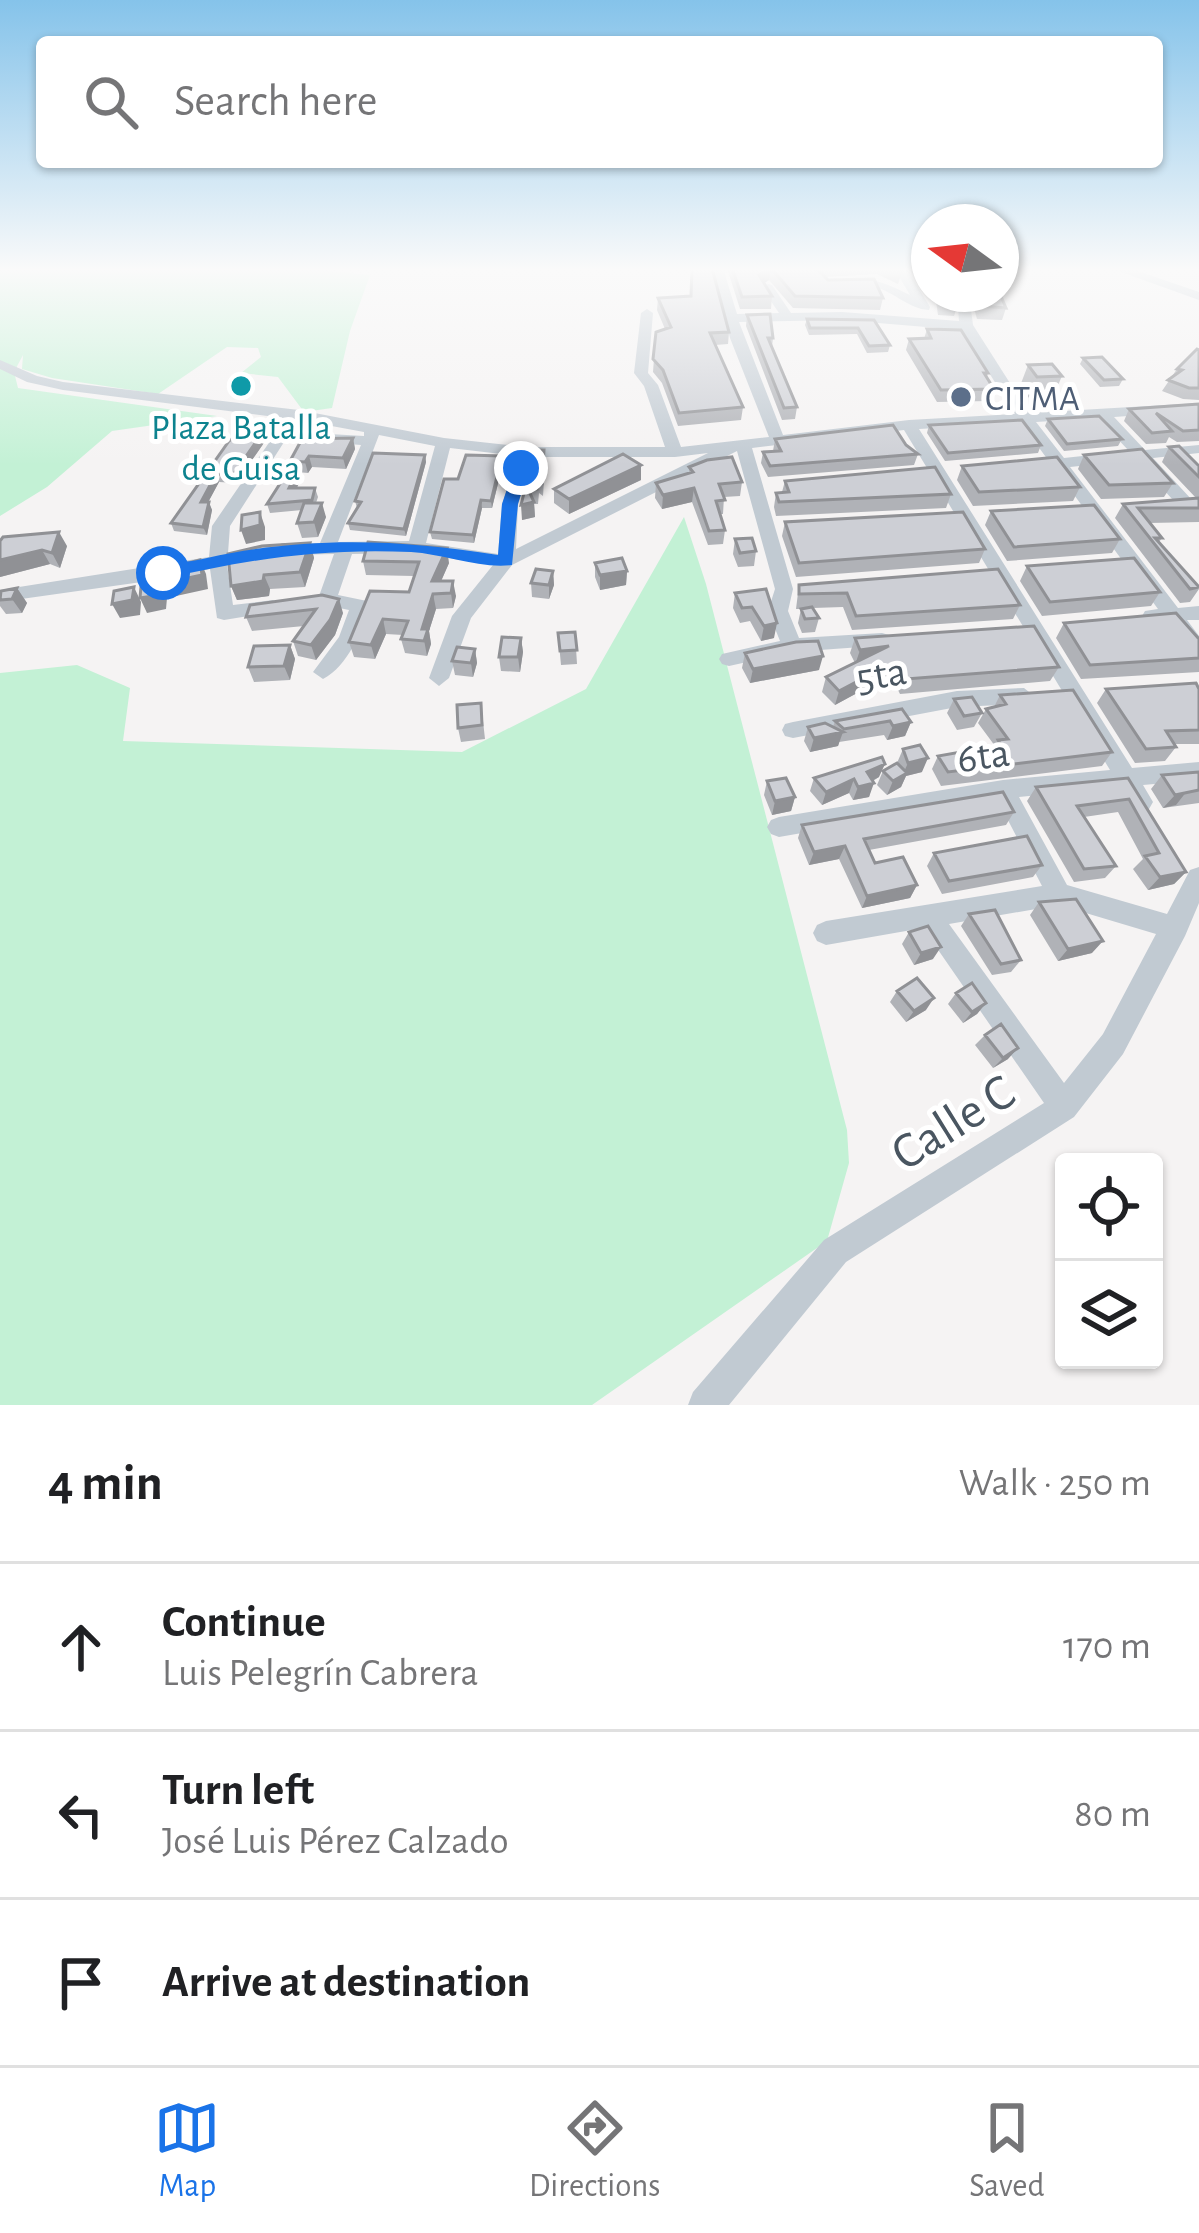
<!DOCTYPE html>
<html lang="en">
<head>
<meta charset="utf-8">
<style>
	body { margin:0; font-family:"Alegreya Sans",sans-serif; background:#f6f6f6; color:#202124 }
	.controls { position:absolute; right:36px; bottom:36px; display:grid; overflow:hidden; border-radius:12px; box-shadow:0 3px 9px #0004 }
	.controls button { width:108px; height:108px; display:grid; place-items:center; padding:0; border:0; border-bottom:3px solid #e0e0e0; background:#fff; color:#202124; font:60px sans-serif }
	.compass { position:absolute; left:911px; top:204px; width:108px; height:108px; border-radius:50%; background:#fff; box-shadow:0 3px 9px #0004; rotate:285deg }
	.stop { position:absolute; width:36px; height:36px; margin:-27px; border:9px solid #1a73e8; border-radius:50%; background:#fff }
	.stop.end { background:#1a73e8; border-color:#fff; box-shadow:0 3px 12px #0008 }
	.list { margin:0; padding:0; list-style:none }
	h2 { display:flex; justify-content:space-between; align-items:center; height:156px; margin:0; padding:0 48px; font-size:51px }
	h2 small { font-size:39px; font-weight:400; color:#757577 }
	.list li { display:grid; grid-template-columns:78px 1fr auto; gap:36px; align-items:center; box-sizing:border-box; height:168px; padding:0 48px; border-top:3px solid #e0e0e0 }
	.list b { display:block; font-size:45px; white-space:nowrap }
	.list p { margin:0; font-size:39px; white-space:nowrap; color:#757577 }
	.list em { font-size:39px; font-style:normal; color:#757577 }
	.icon { flex:none; width:66px; height:66px; fill:none; stroke:currentColor; stroke-width:2; stroke-linecap:round; stroke-linejoin:round }
	.map { position:relative; flex:none; width:1199px; height:1405px; overflow:hidden }
	.search { position:absolute; background:#fff; box-shadow:0 3px 9px #0004; left:36px; right:36px; top:36px; height:132px; display:flex; align-items:center; gap:30px; box-sizing:border-box; padding:0 42px; border-radius:12px; color:#757577; font-size:45px }
	.sheet { height:660px; background:#fff }
	nav { display:flex; justify-content:space-around; align-items:center; box-sizing:border-box; height:168px; border-top:3px solid #e0e0e0; background:#fff; font-size:33px; color:#757577 }
	nav a { display:grid; justify-items:center; gap:6px }
	nav .on { color:#1a73e8 }
	.map>svg:first-child { display:block }
	.green { fill:#c3f1d5 }
	.lines { fill:none; stroke-linecap:round; stroke-linejoin:round }
	.minor { fill:#c1cad2; fill-rule:evenodd }
	.wall { fill:#b0b2b7 }
	.shaded-wall { fill:#909195 }
	.building { fill:#cdcfd5; stroke:#909195; stroke-width:3 }
	.route { fill:#1a73e8 }
	.culture-dot { fill:#0f9aa8; stroke:#fff; stroke-width:4.5 }
	.service-dot { fill:#5c6f8a; stroke:#fff; stroke-width:4.5 }
	.labels { text-anchor:middle; stroke-width:10; stroke-linejoin:round; paint-order:stroke }
	.far-service-label { font-size:36px; fill:#4e5e75; stroke:#fff; text-anchor:start }
	.far-culture-label { font-size:36px; fill:#0d838f; stroke:#fff }
	.street-label { font-size:42px; fill:#4a5661; stroke:#fff }
	.near-street-label { font-size:51px; fill:#4a5661; stroke:#fff }
</style>
</head>
<body>
<div class="map">
<svg width="1199" height="1405" viewBox="0 0 1199 1405">
	<rect width="100%" height="100%" fill="#f5f3f3"/>
	<path class="green" d="M0,268H299L370,275L350,331L332,408L304,412L278,377L241,373L261,357L258,348L227,347L158,394L52,378L22,369L23,355L14,372L18,388L217,416L112,431L47,487L0,516Z
		M684,517L706,584L847,1130L849,1163L827,1241L592,1405H0V673L77,665L130,688L123,741L462,752L586,689Z"/>
	<g class="lines">
		<path class="minor" d="M711,268H723L737,314L779,313L762,288L768,284L772,285L791,313L842,312L959,321L957,294H969L973,325L1029,413L1199,403V411L1114,417L1145,450L1199,445V453L1153,458L1193,501V509H1181L1137,460L1070,467L1178,608L1199,606V620H1187L1199,636V657L1192,655L1167,622L1145,621L1142,616L1145,611L1158,609L1055,469H1030V463L1048,460L1021,423L919,429L1132,768L1199,762V780L1143,785L1153,802L1149,809C1132,815 1128,800 1120,787L1019,797L1067,885L1167,914L1190,870L1199,867V903L1185,936L1123,1054L1074,1117L846,1262L729,1405H688L693,1392L824,1240L1044,1103L923,928L826,945L817,941L813,933L817,925L826,921L1042,886L997,799L779,837L771,834L767,827L771,820L779,817L1003,780L1110,770L904,430L752,448L793,589L788,611L799,638L882,633L889,635L892,640L889,645L792,652L729,666L722,664L719,659L722,654L780,641L768,611L775,589L737,451L512,565L471,618L449,678L439,686L429,678L452,616L493,565L416,553L352,554L338,595L367,601L370,606C360,633 349,665 323,679L313,672L339,637L349,610L320,604L318,599L334,554L282,555L273,549L282,543H320L361,445L286,439L230,526L228,553L252,548L261,554L258,558L227,565L233,605L273,600L283,606L280,611L224,620L217,618L210,569L163,579L0,602V590L209,557L212,526L277,431L364,436V432L299,420L63,390L27,382L0,369V360L37,376L63,382L299,410L444,438L527,447H665L644,386L634,373L641,313L647,309L653,313L648,373L658,385L681,447L769,437L730,338ZM842,320L962,330L1015,414L909,420L783,435L739,322ZM1098,418L1129,451L1064,458L1036,422ZM379,435L435,446L409,541L338,542ZM450,448L518,456L502,504L498,554L426,543ZM708,453L516,549L518,504L533,457H675ZM1059,905L1156,934L1103,1034L1064,1083L949,924Z
			M894,268H906L930,307L929,310C908,309 894,291 874,287C863,285 856,288 846,284C869,274 888,284 910,295Z
			M1110,268H1129L1199,292V300Z
			M1024,688L1034,696L1024,704L957,707L793,738L785,736L782,730L785,724L793,722L957,691Z"/>
	</g>
	<path class="wall" d="M727,268H899L902,272L898,284L877,274L824,277L828,280L883,298L880,310L793,308L769,280L764,283L772,296L771,309H740Z
		M909,268H929V294H935L929,297Z
		M935,294H958V304L954,316L938,315Z
		M970,294H1000L1006,308L1002,320L977,319Z
		M690,296L729,332L728,344L715,345L743,407L741,420L678,426L662,383L653,372L656,332L665,329L657,310L658,298Z
		M747,315L773,338L772,347L797,407L795,419L782,420L746,326Z
		M807,319L874,320L890,345L888,352L867,353L857,334L809,335L805,325Z
		M927,329L988,373L987,377L994,389L989,401L937,402L906,350L909,339H924Z
		M1199,350V400L1183,399L1162,391L1177,369Z
		M1083,358L1123,379L1119,386L1100,387L1080,364Z
		M1028,365L1062,376L1053,397L1029,398L1020,386Z
		M1199,404V441L1177,442L1169,437L1166,443L1146,444L1124,421L1129,409Z
		M1048,419L1122,439L1118,446L1064,451L1045,426Z
		M929,425L1041,445L1038,453L945,461L927,433Z
		M268,437L236,483L219,482L208,502L212,510L207,535L174,531L171,523L229,441Z
		M353,438L355,449L346,469L312,467L308,473L297,472L300,481L297,488H315L318,497L316,503L326,517L318,537L302,538L297,523L302,510L270,513L267,504L293,470L290,461Z
		M775,439L906,445L918,454L914,465L768,477L761,463L763,452L773,451Z
		M1169,447L1199,466V522L1149,523L1162,538L1159,542L1199,589L1190,602L1180,603L1115,518L1123,504L1196,498L1162,462Z
		M535,450L545,464L543,496L539,493L538,504H534L535,517L522,520Z
		M425,455L426,462L406,536L350,530L348,523L357,508L355,501Z
		M1084,455L1173,483L1164,497L1101,499L1078,469Z
		M502,456L503,463L492,508H482L474,543L432,539L430,532L458,479Z
		M962,466L1080,487L1073,501L973,506L957,480Z
		M689,467L742,482L740,496L724,497L723,514H720L725,530L723,544L708,545L692,502L662,509L655,498L656,483L689,473Z
		M641,480L569,514L554,503V489Z
		M785,481L951,494L946,508L776,516L774,507L776,493L782,492Z
		M991,511L1120,539L1112,553L1007,561L985,525Z
		M785,522L985,549L979,563L796,577L782,536Z
		M735,539L756,551L754,566L738,567L733,554Z
		M0,541L67,546L60,568L50,564L0,577Z
		M310,543L314,558L305,587L270,589L269,596L237,600L231,586Z
		M363,561L449,563L441,581L456,596L453,608L436,609L429,631L431,644L427,656L405,653L401,639L403,635L386,634L375,659L354,657L349,642L409,592L414,576L366,575Z
		M595,563L627,571L626,585L600,590L595,577Z
		M1027,566L1160,592L1151,606L1042,616L1020,581Z
		M553,571L554,585L549,599L532,597L531,583Z
		M799,585L1020,605L1013,619L852,630L843,607L813,608L819,618L815,632L802,633L798,623L801,609H804H796Z
		M17,588L27,603L22,613L6,614L0,606V592Z
		M766,589L774,638L761,641L750,621L740,623L733,608L735,593Z
		M322,595L343,613L335,635L316,660L298,656L293,641L304,626L252,631L246,617Z
		M1064,623L1199,639V672L1081,679L1056,638Z
		M575,632L577,664L561,665L558,633Z
		M521,638L523,652L520,672L501,671L499,657Z
		M855,638L1059,667L1050,681L900,694L897,688L872,691L870,686L835,705L822,692L826,677L855,663L850,653Z
		M290,645L295,659L290,680L254,682L248,667Z
		M475,649L477,663L473,677L455,675L452,661Z
		M745,653L819,670L750,683L742,668Z
		M1106,689H1199V744H1174L1176,747L1165,761L1135,763L1097,703Z
		M1000,695L1112,752L1102,766L941,786L932,769L938,756L995,746L978,723L986,709L994,707Z
		M954,699L982,713L974,727L957,730L947,713Z
		M481,703L485,739L461,742L458,728Z
		M835,721L911,722L905,736L887,740L884,735L839,742L838,746L810,752L804,741L808,727H833Z
		M903,749L922,772L906,776L901,787L887,795L877,785L883,771L897,763Z
		M1199,772V803L1163,808L1151,789L1162,775Z
		M879,777L873,781L869,797L853,800L849,793L822,805L810,791L814,778Z
		M1128,778L1186,872L1174,884L1148,890L1133,869L1143,859L1118,812L1084,817L1116,866L1105,878L1074,882L1027,801L1036,787Z
		M767,781L795,797L791,811L772,815L764,795Z
		M1014,812L1006,825L869,850L875,863L917,885L910,898L862,908L839,859L809,865L798,838L802,825Z
		M934,853L1042,865L1033,877L942,894L927,866Z
		M1039,902L1092,953L1058,961L1030,915Z
		M969,914L1021,960L1011,972L992,975L961,926Z
		M909,932L933,959L914,965L902,944Z
		M897,991L926,1010L906,1022L890,1002Z
		M956,993L986,1003L977,1014L963,1023L948,1004Z
		M985,1035L1008,1059L993,1068L975,1045Z"/>
	<path class="shaded-wall" d="M771,268L769,280L758,287L759,275Z
		M265,429L268,437L236,483L233,475Z
		M353,438L355,449L346,469L343,458Z
		M425,455L426,462L406,536L404,529Z
		M309,456L312,467L308,473L305,462Z
		M502,456L503,463L492,508L491,501Z
		M641,465V480L569,514V499Z
		M297,472L300,481L292,497L289,488Z
		M216,474L219,482L204,510L201,502Z
		M694,488L692,502L662,509L663,495Z
		M481,500L482,508L474,543L473,535Z
		M209,502L212,510L207,535L203,527Z
		M534,502L535,517L522,520L521,505Z
		M322,503L326,517L318,537L314,522Z
		M260,512L265,527V540L246,544L241,530Z
		M59,532L67,546L60,568L52,553Z
		M310,543L314,558L305,587L300,572Z
		M447,548L449,563L435,595L432,581Z
		M42,550L50,564L0,577V560Z
		M200,560L206,574L208,589L167,598L166,609L147,613L140,598Z
		M553,571L554,585L549,599V585Z
		M627,571L626,585L600,590V575Z
		M264,575L270,589L269,596L237,600L231,586Z
		M453,581L456,596L453,608L451,593Z
		M134,587L141,602L140,615L120,618L112,604Z
		M17,588L27,603L22,613L12,599Z
		M433,594L436,609L429,631L431,644L427,656L422,629Z
		M339,599L343,613L335,635L316,660L311,645Z
		M383,619L386,634L375,659L371,645Z
		M777,623L774,638L761,641L764,626Z
		M521,638L523,652L520,672L518,657Z
		M290,645L295,659L290,680L284,666Z
		M889,646L855,665L860,650Z
		M475,649L477,663L473,677L471,663Z
		M823,656L819,670L750,683L753,669Z
		M875,672L870,686L835,705L839,691Z
		M911,722L905,736L887,740L893,726Z
		M843,732L838,746L810,752L814,738Z
		M928,758L922,772L906,776L901,787L887,795L893,781L902,776L908,763Z
		M885,764L879,777L864,785L874,783L869,797L853,800L858,787L867,772Z
		M854,779L849,793L822,805L826,792Z
		M1187,791L1176,805L1163,808L1175,795Z
		M795,797L791,811L772,815L775,801Z
		M845,846L839,859L809,865L814,852Z
		M1186,872L1174,884L1148,890L1160,877Z
		M917,885L910,898L862,908L867,896Z
		M1103,941L1092,953L1058,961L1068,949Z
		M941,947L933,959L914,965L921,953Z
		M934,998L926,1010L906,1022L914,1011Z
		M986,1003L977,1014L963,1023L972,1012Z
		M1018,1048L1008,1059L993,1068L1003,1058Z"/>
	<path class="building" d="M692,268H712L729,332L710,333L743,407L679,413L663,370L653,359L656,332L671,327L658,298L691,296Z
		M732,268H770L759,275L772,296L742,297Z
		M771,268H821L818,270L828,280L874,279L883,298L795,296Z
		M921,268H929V280Z
		M940,294H958V304L942,302Z
		M977,294H1000L1006,308L981,306Z
		M770,314L773,338H768L797,407L784,408L747,315Z
		M807,319L874,320L890,345L869,346L858,328H810Z
		M927,329L961,330L988,373H984L994,389L941,390L909,339L931,338Z
		M1197,349L1199,350V388H1189L1168,380L1182,370L1177,369Z
		M1102,357L1123,379L1104,380L1083,358Z
		M1052,364L1062,376L1037,377L1028,365Z
		M1199,404V430L1183,431L1156,413L1172,431L1152,433L1129,409Z
		M1099,416L1122,439L1067,444L1048,419Z
		M1022,420L1041,445L948,453L929,425Z
		M893,425L906,445L918,454L770,466L763,452L781,451L775,439Z
		M247,427L265,429L233,475L216,474L201,502H209L203,527L171,523L229,441Z
		M353,438L343,458L309,456L305,462L290,461L302,439Z
		M1179,446L1199,466V477L1169,447Z
		M1142,449L1173,483L1109,485L1084,455Z
		M535,450H544L542,482L538,478L537,489H528L534,502L521,505Z
		M373,453L425,455L404,529L348,523L361,502L355,501Z
		M623,454L641,465L569,499L554,489Z
		M466,455L502,456L491,501L481,500L473,535L430,532L444,479H458Z
		M732,457L742,482L719,484L725,500L716,501L725,530L709,531L694,488L663,495L656,483L693,472L689,467L707,460Z
		M1057,457L1080,487L979,492L962,466Z
		M935,467L951,494L779,502L776,493L789,492L785,481Z
		M290,468L297,472L289,488H315L312,500L267,504Z
		M1199,498V508H1138L1162,538H1155L1199,587L1190,589L1123,504Z
		M304,503H322L314,522L297,523Z
		M1094,505L1120,539L1014,547L991,511Z
		M260,512V525L241,530L242,515Z
		M963,512L985,549L799,563L785,522Z
		M59,532L52,553L42,550L0,560V541L3,537Z
		M752,538L756,551L740,553L735,539Z
		M368,542L447,548L432,581H453L451,593L433,594L422,629H428L424,641L401,639L408,621L383,619L371,645L349,642L370,591L409,592L419,562L363,561Z
		M310,543L300,572L264,575L263,581L231,586L228,554L262,546Z
		M622,558L627,571L600,575L595,563Z
		M1134,558L1160,592L1050,602L1027,566Z
		M200,560L202,575L160,584L159,595L140,598L142,575Z
		M536,569L553,571L549,585L531,583Z
		M998,569L1020,605L856,616L847,593L799,594V585Z
		M134,587L132,600L112,604L114,591Z
		M17,588L12,599L0,600L1,591Z
		M766,589L777,623L764,626L752,607L742,608L735,593Z
		M322,595L339,599L330,620L311,645L293,641L316,609L246,617L250,605Z
		M812,607L819,618L805,619L801,609Z
		M1176,613L1199,639V658L1090,665L1064,623Z
		M1034,626L1059,667L906,679L903,673L877,676L875,672L839,691L826,677L889,646L860,650L855,638Z
		M575,632L577,650L560,651L558,633Z
		M502,637L521,638L518,657H499Z
		M818,641L823,656L753,669L745,653L796,642Z
		M290,645L284,666L248,667L254,646Z
		M457,647L475,649L471,663L452,661Z
		M1196,683L1199,689V730L1166,731L1176,747L1146,749L1106,689Z
		M1073,690L1112,752L948,772L938,756L1001,745L998,740L1008,739L986,709L1006,704L1000,695Z
		M972,697L982,713L964,716L954,699Z
		M481,703L482,725L458,728L457,705Z
		M902,709L911,722L893,726L890,721L844,729L835,721Z
		M825,723L843,732L814,738L808,727Z
		M920,745L928,758L908,763L903,749Z
		M882,757L885,764L867,772L874,783L858,787L854,779L826,792L814,778Z
		M897,763L907,773L893,781L883,771Z
		M1199,772V790L1175,795L1162,775Z
		M786,778L795,797L775,801L767,781Z
		M1128,778L1186,872L1160,877L1145,856L1159,853L1129,799L1077,806L1116,866L1084,869L1036,787Z
		M1003,792L1014,812L864,839L875,863L903,857L917,885L867,896L845,846L814,852L802,825Z
		M1027,836L1042,865L949,881L934,853Z
		M1076,899L1103,941L1068,949L1039,902Z
		M995,910L1021,960L1001,964L969,914Z
		M928,926L941,947L921,953L909,932Z
		M917,978L934,998L914,1011L897,991Z
		M972,983L986,1003L972,1012L956,993Z
		M1001,1024L1018,1048L1003,1058L985,1035Z"/>
	<linearGradient id="sky" x2="0" y2="1"><stop stop-color="#85c3ea"/><stop offset="0.58" stop-color="#fafafa"/><stop offset="1" stop-color="#fafafa" stop-opacity="0"/></linearGradient>
	<rect width="1199" height="465" fill="url(#sky)"/>
	<path class="route" d="M521,463L529,468L518,504L512,565C480,569 444,554 411,552C322,548 249,559 163,579L154,573C168,563 190,562 207,558C306,536 399,539 498,555L502,504L514,468Z"/>
	<circle class="culture-dot" cx="241" cy="386" r="12"/>
	<circle class="service-dot" cx="961" cy="397" r="12"/>
	<g class="labels">
		<g class="far-service-label">
			<text x="985" y="410">CITMA</text>
		</g>
		<g class="far-culture-label">
			<text x="241" y="439">Plaza Batalla<tspan x="241" dy="41">de Guisa</tspan></text>
		</g>
		<g class="street-label">
			<text transform="translate(881 673) rotate(-10)" y="15">5ta</text>
			<text transform="translate(983 754) rotate(-8)" y="15">6ta</text>
		</g>
		<g class="near-street-label">
			<text transform="translate(952 1121) rotate(-32)" y="18">Calle C</text>
		</g>
	</g>
</svg>
<div class="controls">
<button><svg class="icon" aria-label="locate" viewBox="0 0 24 24"><circle cx="12" cy="12" r="6"/><path d="M12 2v4M12 18v4M2 12h4M18 12h4"/></svg></button>
<button><svg class="icon" aria-label="layers" viewBox="0 0 24 24"><path d="M12 4l9 5-9 5-9-5zM3 14l9 5 9-5"/></svg></button>
</div>
<svg class="compass" viewBox="-18 -18 36 36"><path d="M0-13l5 13h-10z" fill="#e53935"/><path d="M0 13l5-13h-10z" fill="#757577"/></svg>
<div class="stop" style="left:163px;top:573px"></div>
<div class="stop end" style="left:521px;top:468px"></div>
<div class="search"><svg class="icon" aria-label="search" viewBox="0 0 24 24"><circle cx="10" cy="10" r="6"/><path d="M15 15l6 6"/></svg>Search here</div>
</div>
<section class="sheet">
<h2>4 min<small>Walk · 250 m</small></h2>
<ul class="list">
<li><svg class="icon" aria-label="ahead" viewBox="0 0 24 24"><path d="M12 20V5M6 11l6-6 6 6"/></svg><div><b>Continue</b><p>Luis Pelegrín Cabrera</p></div><em>170 m</em></li>
<li><svg class="icon" aria-label="left" viewBox="0 0 24 24"><path d="M17 20v-9H6M10 6l-5 5 5 5"/></svg><div><b>Turn left</b><p>José Luis Pérez Calzado</p></div><em>80 m</em></li>
<li><svg class="icon" aria-label="arrive" viewBox="0 0 24 24"><path d="M6 21V4h12l-3 4 3 4H6"/></svg><div><b>Arrive at destination</b></div></li>
</ul>
</section>
<nav>
<a class="on"><svg class="icon" aria-label="map" viewBox="0 0 24 24"><path d="M3 6l6-2 6 2 6-2v14l-6 2-6-2-6 2zM9 4v14M15 6v14"/></svg>Map</a>
<a><svg class="icon" aria-label="directions" viewBox="0 0 24 24"><path d="M12 3l9 9-9 9-9-9zM9 14v-3h6M13 9l2 2-2 2"/></svg>Directions</a>
<a><svg class="icon" aria-label="saved" viewBox="0 0 24 24"><path d="M7 4h10v16l-5-4-5 4z"/></svg>Saved</a>
</nav>
</body>
</html>
